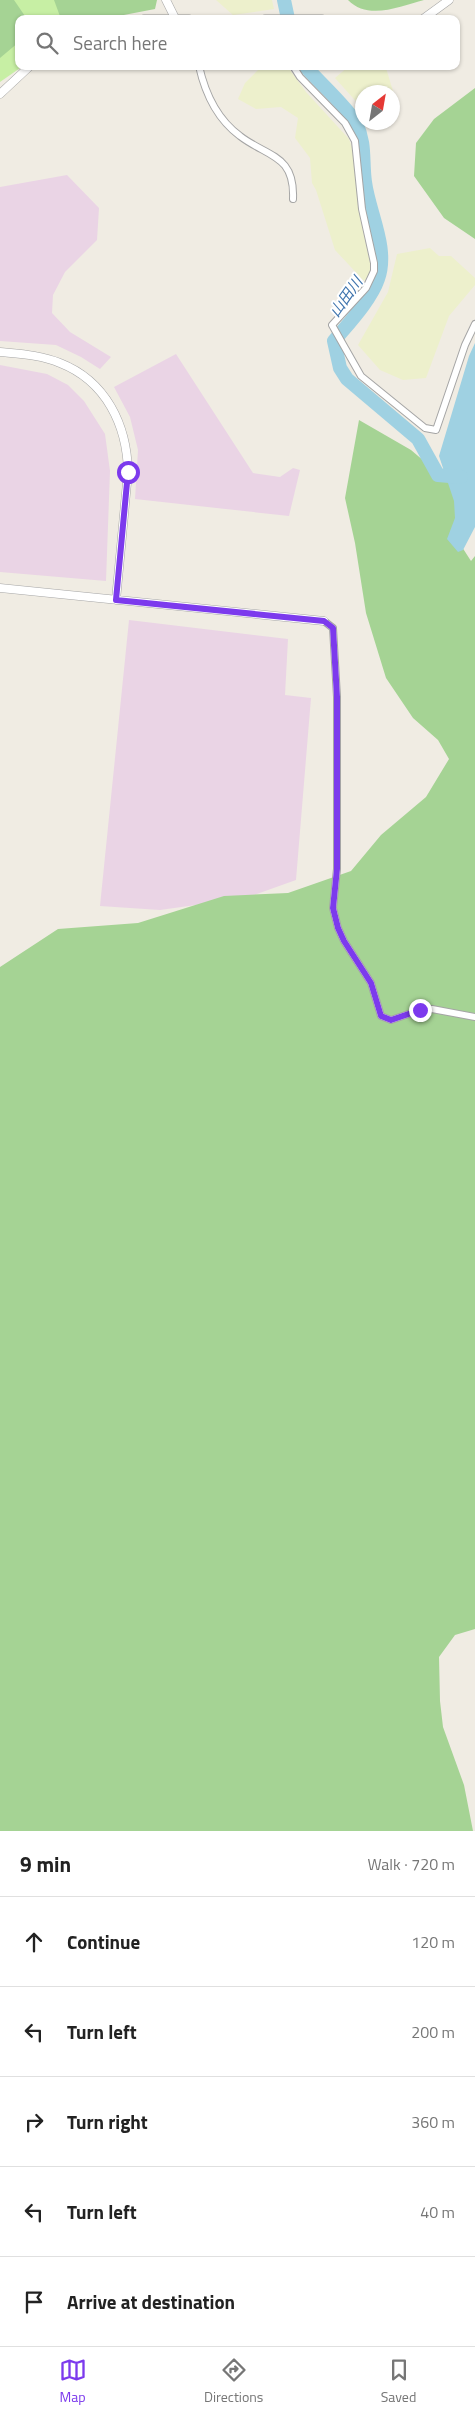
<!DOCTYPE html>
<html lang="en">
<head>
<meta charset="utf-8">
<style>
	body { margin:0; font-family:"Titillium Web","Noto Sans JP",sans-serif; background:#f6f6f6; color:#222 }
	.compass { position:absolute; left:355px; top:85px; width:45px; height:45px; border-radius:50%; background:#fff; box-shadow:0 1px 4px #0004; rotate:31deg }
	.stop { position:absolute; width:15px; height:15px; margin:-11px; border:4px solid #7c3aed; border-radius:50%; background:#fff }
	.stop.end { background:#7c3aed; border-color:#fff; box-shadow:0 1px 5px #0008 }
	.list { margin:0; padding:0; list-style:none }
	h2 { display:flex; justify-content:space-between; align-items:center; height:65px; margin:0; padding:0 20px; font-size:21px }
	h2 small { font-size:16px; font-weight:400; color:#767676 }
	.list li { display:grid; grid-template-columns:32px 1fr auto; gap:15px; align-items:center; box-sizing:border-box; height:90px; padding:0 20px; border-top:1px solid #e0e0e0 }
	.list b { display:block; font-size:19px; white-space:nowrap }
	.list em { font-size:16px; font-style:normal; color:#767676 }
	.icon { flex:none; width:28px; height:28px; fill:none; stroke:currentColor; stroke-width:2; stroke-linecap:round; stroke-linejoin:round }
	.map { position:relative; flex:none; width:475px; height:1831px; overflow:hidden }
	.search { position:absolute; background:#fff; box-shadow:0 1px 4px #0004; left:15px; right:15px; top:15px; height:55px; display:flex; align-items:center; gap:12px; box-sizing:border-box; padding:0 18px; border-radius:10px; color:#767676; font-size:19px }
	.sheet { height:515px; background:#fff }
	nav { display:flex; justify-content:space-around; align-items:center; box-sizing:border-box; height:70px; border-top:1px solid #e0e0e0; background:#fff; font-size:14px; color:#767676 }
	nav a { display:grid; justify-items:center; gap:2px }
	nav .on { color:#7c3aed }
	.map>svg:first-child { display:block }
	.industrial { fill:#ead4e5 }
	.farmland { fill:#edf0cc }
	.grass { fill:#c7efa4 }
	.forest { fill:#a5d394 }
	.water { fill:#9fd1e2 }
	.lines { fill:none; stroke-linecap:round; stroke-linejoin:round }
	.river { stroke:#9fd1e2; stroke-width:14 }
	.minor-casing { stroke:#a5a5a5; stroke-width:8 }
	.tertiary-casing { stroke:#a5a5a5; stroke-width:9 }
	.minor { stroke:#fff; stroke-width:6 }
	.tertiary { stroke:#fff; stroke-width:8 }
	.route { stroke:#7c3aed; stroke-width:6 }
	.labels { text-anchor:middle; stroke-width:4; stroke-linejoin:round; paint-order:stroke }
	.water-label { font-size:15px; font-style:italic; fill:#4075ae; stroke:#fff }
</style>
</head>
<body>
<div class="map">
<svg width="475" height="1831" viewBox="0 0 475 1831">
	<rect width="100%" height="100%" fill="#f0ece3"/>
	<path class="industrial" d="M67,175L99,208L97,240L65,272L53,295L52,313L70,332L111,357L100,369L81,357L56,345L0,341V187Z
		M176,354L253,473L280,477L293,468L300,470L289,516L135,499L138,450L130,417L114,387Z
		M0,365L47,374L68,385L84,401L105,434L110,471L106,581L0,572Z
		M129,620L288,639L285,695L311,698L296,880L246,898L160,910L100,906Z"/>
	<path class="farmland" d="M216,0H272L274,9L233,15Z
		M262,66H287L306,92L349,139L354,153L360,217L370,262V274L364,281L335,250L316,190L312,183L310,158L295,138L298,118L281,107L256,109L238,99L245,83Z
		M349,66L386,68L396,101L393,104L392,92H362V108L335,78Z
		M430,248L439,256H451L475,278V285L449,316L426,378L403,380L380,370L358,345L388,292L397,254Z"/>
	<path class="grass" d="M0,0H111L100,19H19V66H23L0,82Z"/>
	<path class="forest" d="M0,0H14L27,19H19V42L0,58Z
		M54,0H157L155,9L103,19H61Z
		M348,0H424C401,6 368,21 348,0Z
		M475,88V239L444,218L414,176L416,143L434,119Z
		M359,420L411,450L451,484L465,505L462,547L471,561L475,556V1629L455,1635L439,1657L440,1701L443,1727L464,1785L473,1831H0V967L58,929L138,923L224,896L288,893L351,871L381,835L426,797L449,759L438,740L413,718L386,678L366,613L355,543L345,498Z"/>
	<path class="water" d="M475,343V527L463,550L458,552L447,539L455,518L454,501L439,456L469,356Z"/>
	<g class="lines">
		<path class="river" d="M284,0L288,19
			M305,66C316,79 349,109 356,123C366,144 362,160 365,182C369,213 389,248 378,279C371,300 348,324 334,341L340,368L347,379L418,439L438,475L461,477"/>
		<g class="minor-casing">
			<path id="minor" d="M199,66C205,93 217,119 240,136C267,157 295,154 293,199
				M293,66L300,77L345,123L355,141L362,209L374,263V271L366,288L332,325L361,376L425,428L436,430L465,345L475,324
				M324,621L333,628L337,697V869L333,908L338,928L344,941L371,983L381,1016L391,1020L420,1010L432,1009L475,1017"/>
		</g>
		<g class="tertiary-casing">
			<path id="tertiary" d="M166,0L175,18
				M144,19H189
				M265,19H322
				M423,19L449,0
				M0,94L30,66
				M0,352C20,354 41,355 60,363C106,381 127,425 128,472L116,600
				M0,588L324,621"/>
		</g>
		<use href="#minor" class="minor"/>
		<use href="#tertiary" class="tertiary"/>
	</g>
	<g class="lines">
		<path class="route" d="M128,472L116,600L324,621L333,628L337,697V869L333,908L338,928L344,941L371,983L381,1016L391,1020L420,1010"/>
	</g>
	<g class="labels">
		<g class="water-label">
			<text transform="translate(346 297) rotate(-55)" y="5">山田川</text>
		</g>
	</g>
</svg>
<svg class="compass" viewBox="-18 -18 36 36"><path d="M0-13l5 13h-10z" fill="#e53935"/><path d="M0 13l5-13h-10z" fill="#767676"/></svg>
<div class="stop" style="left:128px;top:472px"></div>
<div class="stop end" style="left:420px;top:1010px"></div>
<div class="search"><svg class="icon" aria-label="search" viewBox="0 0 24 24"><circle cx="10" cy="10" r="6"/><path d="M15 15l6 6"/></svg>Search here</div>
</div>
<section class="sheet">
<h2>9 min<small>Walk · 720 m</small></h2>
<ul class="list">
<li><svg class="icon" aria-label="ahead" viewBox="0 0 24 24"><path d="M12 20V5M6 11l6-6 6 6"/></svg><div><b>Continue</b></div><em>120 m</em></li>
<li><svg class="icon" aria-label="left" viewBox="0 0 24 24"><path d="M17 20v-9H6M10 6l-5 5 5 5"/></svg><div><b>Turn left</b></div><em>200 m</em></li>
<li><svg class="icon" aria-label="right" viewBox="0 0 24 24"><path d="M7 20v-9h11M14 6l5 5-5 5"/></svg><div><b>Turn right</b></div><em>360 m</em></li>
<li><svg class="icon" aria-label="left" viewBox="0 0 24 24"><path d="M17 20v-9H6M10 6l-5 5 5 5"/></svg><div><b>Turn left</b></div><em>40 m</em></li>
<li><svg class="icon" aria-label="arrive" viewBox="0 0 24 24"><path d="M6 21V4h12l-3 4 3 4H6"/></svg><div><b>Arrive at destination</b></div></li>
</ul>
</section>
<nav>
<a class="on"><svg class="icon" aria-label="map" viewBox="0 0 24 24"><path d="M3 6l6-2 6 2 6-2v14l-6 2-6-2-6 2zM9 4v14M15 6v14"/></svg>Map</a>
<a><svg class="icon" aria-label="directions" viewBox="0 0 24 24"><path d="M12 3l9 9-9 9-9-9zM9 14v-3h6M13 9l2 2-2 2"/></svg>Directions</a>
<a><svg class="icon" aria-label="saved" viewBox="0 0 24 24"><path d="M7 4h10v16l-5-4-5 4z"/></svg>Saved</a>
</nav>
</body>
</html>
